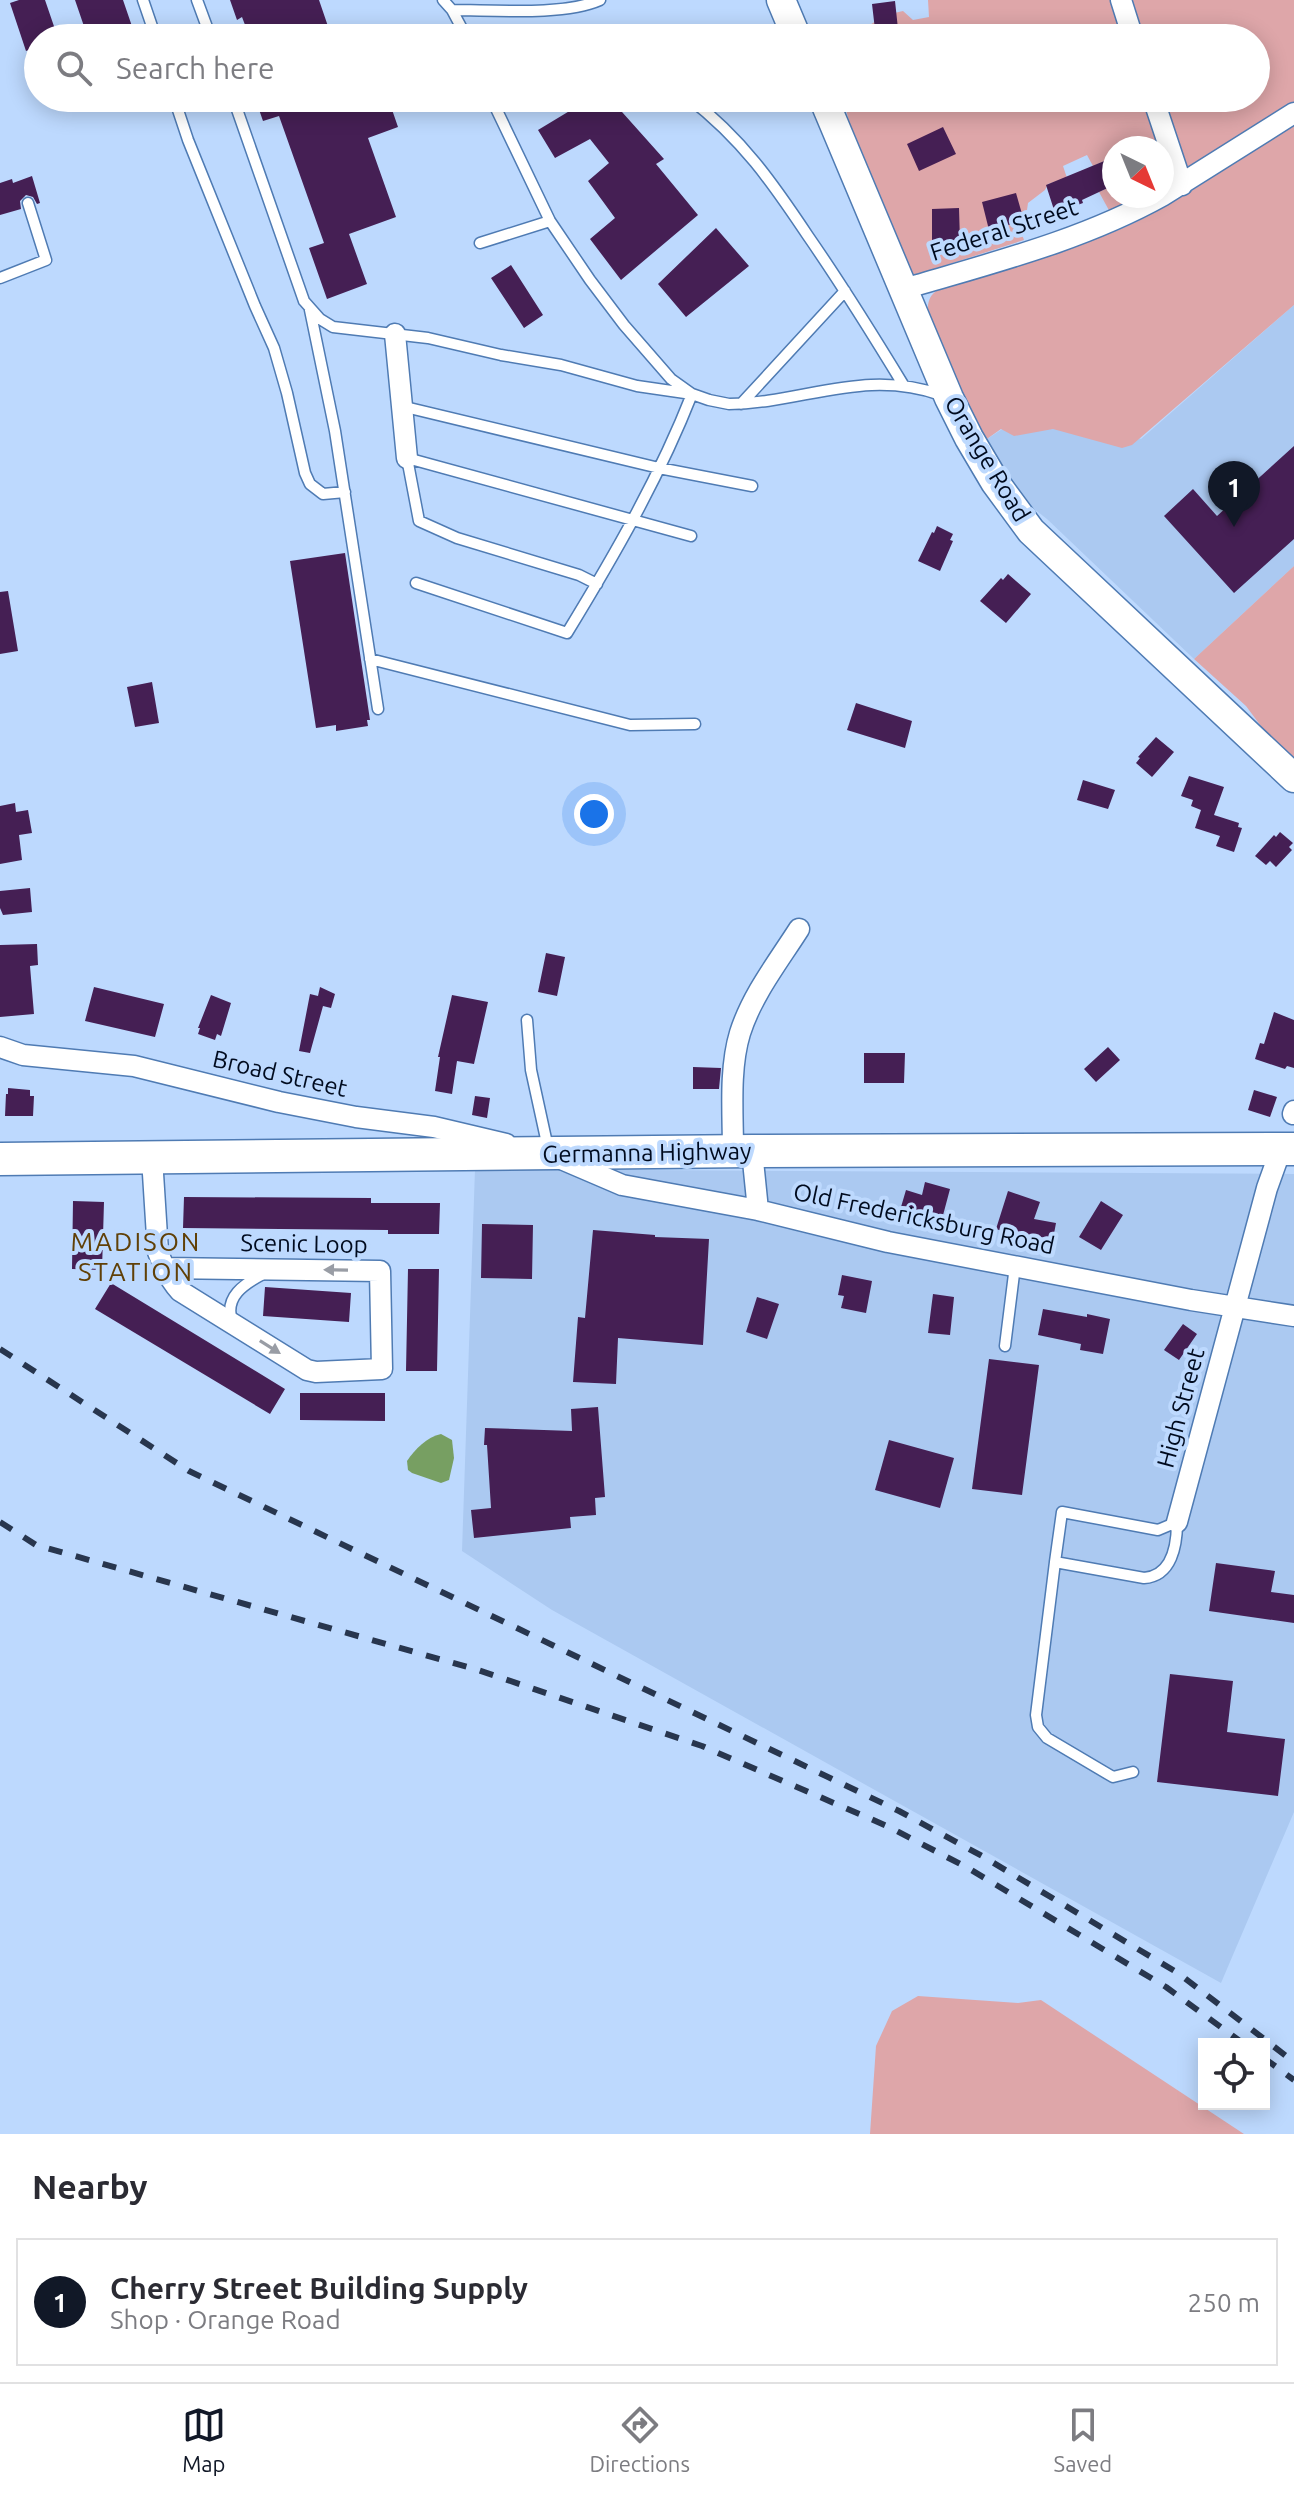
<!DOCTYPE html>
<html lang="en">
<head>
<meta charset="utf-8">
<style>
	body { margin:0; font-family:Ubuntu,sans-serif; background:#f2f2f3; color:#2b2b33 }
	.controls { position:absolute; right:24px; bottom:24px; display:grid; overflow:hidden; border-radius:0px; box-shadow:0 4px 20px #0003 }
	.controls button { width:72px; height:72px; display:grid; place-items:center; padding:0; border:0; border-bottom:2px solid #e1e1e2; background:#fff; color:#2b2b33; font:40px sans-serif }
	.compass { position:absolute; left:1102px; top:136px; width:72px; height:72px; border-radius:50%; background:#fff; box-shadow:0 4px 20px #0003; rotate:137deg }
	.you { position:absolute; left:594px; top:814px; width:28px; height:28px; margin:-20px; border:6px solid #fff; border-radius:50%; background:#1a73e8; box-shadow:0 0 0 12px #1a73e833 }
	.badge { display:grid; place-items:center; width:52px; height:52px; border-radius:50%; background:#111827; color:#fff; font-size:26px; font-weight:700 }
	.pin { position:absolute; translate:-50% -66px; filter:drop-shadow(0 2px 4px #0008) }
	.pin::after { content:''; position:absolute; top:42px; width:28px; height:24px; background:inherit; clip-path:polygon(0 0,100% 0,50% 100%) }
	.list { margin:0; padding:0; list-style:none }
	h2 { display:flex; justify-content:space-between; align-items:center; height:104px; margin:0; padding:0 32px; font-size:34px }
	h2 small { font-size:26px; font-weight:400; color:#7c7c81 }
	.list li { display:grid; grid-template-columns:52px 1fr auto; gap:24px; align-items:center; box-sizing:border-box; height:128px; margin:0 16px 16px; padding:0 16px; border:2px solid #e1e1e2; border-radius:0px }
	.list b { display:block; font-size:30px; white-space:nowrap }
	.list p { margin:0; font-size:26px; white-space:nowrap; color:#7c7c81 }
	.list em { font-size:26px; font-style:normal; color:#7c7c81 }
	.icon { flex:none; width:44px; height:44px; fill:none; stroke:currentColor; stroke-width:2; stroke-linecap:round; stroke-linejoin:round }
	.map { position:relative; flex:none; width:1294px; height:2134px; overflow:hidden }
	.search { position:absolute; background:#fff; box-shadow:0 4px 20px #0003; left:24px; right:24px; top:24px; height:88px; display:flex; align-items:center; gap:20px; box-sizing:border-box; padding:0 28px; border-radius:44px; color:#7c7c81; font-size:30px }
	.sheet { height:248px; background:#fff }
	nav { display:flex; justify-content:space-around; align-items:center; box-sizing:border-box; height:112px; border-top:2px solid #e1e1e2; background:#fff; font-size:22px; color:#7c7c81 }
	nav a { display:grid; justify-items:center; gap:4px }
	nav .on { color:#111827 }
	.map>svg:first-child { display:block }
	.built { fill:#abc9f1 }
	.green { fill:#dea6a9 }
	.water { fill:#779f62 }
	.building { fill:#451f54 }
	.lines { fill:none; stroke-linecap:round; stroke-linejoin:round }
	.service-casing { stroke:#4f7bb3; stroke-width:13 }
	.minor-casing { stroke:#4f7bb3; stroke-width:23 }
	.secondary-casing { stroke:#4f7bb3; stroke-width:31 }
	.primary-casing { stroke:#4f7bb3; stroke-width:35 }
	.service { stroke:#fff; stroke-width:10 }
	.minor { stroke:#fff; stroke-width:20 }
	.secondary { stroke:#fff; stroke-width:28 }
	.primary { stroke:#fff; stroke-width:32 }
	.rail { stroke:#28364e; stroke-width:6; stroke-dasharray:14 14; stroke-linecap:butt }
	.oneway { fill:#999da5 }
	.labels { text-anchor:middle; stroke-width:8; stroke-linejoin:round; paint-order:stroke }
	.street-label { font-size:24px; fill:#000b1f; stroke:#bdd9fe }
	.neighbourhood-label { font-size:26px; letter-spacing:2px; fill:#604007; stroke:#bdd9fe }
</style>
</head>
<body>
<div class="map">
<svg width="1294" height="2134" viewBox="0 0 1294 2134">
	<rect width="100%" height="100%" fill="#bdd9fe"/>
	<path class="built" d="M1294,305V566L1194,659L1047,519L1024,501L984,441L1047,400L1141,439Z
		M475,1169L1294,1174V1812L1221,1983L552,1610L462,1551Z"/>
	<path class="green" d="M928,0H1294V104L1162,184V148H1114V157L1093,166L1087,155L1063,166L1067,178L1048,184L1045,190L1028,203L1026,217L1020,229L1024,240L937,268L912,278L852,133L843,98H1256V38H874L868,26L886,15L903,11L913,20L929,17Z
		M1294,121V305L1132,445L1122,448L1053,429L1014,436L1001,429L984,441L965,402L928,312C927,294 936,290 951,283C1013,264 1080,249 1138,221C1193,194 1243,155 1294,121Z
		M1114,185V196H1141L1111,214L1099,192Z
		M1294,566V761L1272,741L1246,706L1194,659Z
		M918,1996L1018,2003L1041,2000L1244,2134H870L876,2046L892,2011Z"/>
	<path class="water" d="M441,1434L452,1440L454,1458L449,1480L441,1483L412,1473L408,1470L407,1461C415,1449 427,1437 441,1434Z"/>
	<path class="building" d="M19,0H45L58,38H38V47L26,51L10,3Z
		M75,0H123L136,38H88Z
		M230,0H319L332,38H250L242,17L237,20Z
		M895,1L899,38H876L872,4Z
		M255,98H388L398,127L368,138L396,217L349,234L367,284L327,299L309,248L324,243L279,116L263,121Z
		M591,98L602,112L614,103L664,159L656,164L698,215L621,280L590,239L615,218L588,181L609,163L590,139L555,158L538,130Z
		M943,127L956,154L919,171L907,144Z
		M1114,157V185L1082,200L1083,203L1055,213L1046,185Z
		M32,176L40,203L37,204L33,197L26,195L20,201L21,209L0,215V183L12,179L13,183Z
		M1016,193L1024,221L989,230L982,202Z
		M959,208L960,241L932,242V209Z
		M716,228L749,266L686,317L658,284Z
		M511,265L543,315L524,328L491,278Z
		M1294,446V539L1234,593L1164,516L1193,489L1217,516Z
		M937,526L953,534L950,540L953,541L940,571L918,561L932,532L934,533Z
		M345,553L370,720H367L368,726L336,731V725L316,728L290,561Z
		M1008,574L1031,594L1006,623L980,601L1001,578L1003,580Z
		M8,591L18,651L0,654V592Z
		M152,682L159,723L135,727L127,687Z
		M856,703L912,721L905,748L847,730Z
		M1156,737L1174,752L1152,777L1136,763L1140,758L1138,757Z
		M1189,776L1224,787L1214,815L1239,823L1238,827L1242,828L1234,852L1216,846L1220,836L1195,828L1201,810L1191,806L1193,800L1181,796Z
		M1083,780L1115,790L1108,809L1077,800Z
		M15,803L16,812L28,810L32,833L19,835L22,860L0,864V806Z
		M1280,832L1293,843L1289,847L1292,850L1276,867L1270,861L1266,865L1255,856L1274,835L1276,837Z
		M30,888L32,912L3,915L0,908V891Z
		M37,944L38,965L30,966L34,1014L0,1017V945Z
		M546,953L565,957L557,996L538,992Z
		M94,987L164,1004L155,1037L85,1021Z
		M320,987L335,994L331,1008L323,1006L310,1053L299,1051L310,994L318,996Z
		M211,995L231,1003L221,1036L217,1034L215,1040L198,1034L200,1028H198Z
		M452,995L488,1002L474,1064L457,1061L452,1094L435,1091L440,1057H438Z
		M1274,1012L1294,1020V1068L1287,1066L1285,1069L1255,1059L1260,1043L1264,1044Z
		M1108,1047L1120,1060L1096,1082L1084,1069Z
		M864,1053H905L904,1083H864Z
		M693,1067L721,1068L719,1089H693Z
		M8,1088L30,1090V1096H34L33,1116H5L6,1094H8Z
		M1254,1090L1277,1097L1270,1117L1248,1110Z
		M475,1096L490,1098L487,1118L472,1115Z
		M925,1182L950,1189L942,1219L901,1207L906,1190L922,1195Z
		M1008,1191L1040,1202L1034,1219L1056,1223L1053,1239L1022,1234L1021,1237L996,1229Z
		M184,1197L371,1198V1203H440L439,1234H388V1230L183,1228Z
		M73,1201L104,1202L102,1270L72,1269Z
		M1101,1201L1123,1215L1101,1250L1079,1237Z
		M482,1224L533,1225L532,1279L481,1278Z
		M593,1230L655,1235V1237L709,1239L703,1345L618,1338L616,1384L573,1382L578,1317L585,1318Z
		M408,1269H439L437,1371H406Z
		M842,1275L872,1281L866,1313L841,1308L844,1296L838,1295Z
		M111,1283L285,1389L270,1414L95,1309Z
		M265,1287L351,1293L349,1322L263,1316Z
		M933,1294L954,1297L950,1335L928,1333Z
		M757,1297L779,1304L767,1339L746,1332Z
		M1043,1309L1087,1317V1314L1110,1319L1103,1354L1080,1350L1081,1344L1038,1335Z
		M1183,1324L1197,1334L1179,1360L1164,1350Z
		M989,1359L1039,1365L1022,1495L972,1489Z
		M300,1393H385V1421L300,1420Z
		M598,1407L605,1497L595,1498L596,1515L570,1517L571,1528L474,1538L471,1510L491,1508L487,1445H484L485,1428L572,1431L571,1409Z
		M889,1440L954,1458L940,1508L875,1490Z
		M1216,1563L1275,1571L1271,1592L1294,1595V1623L1209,1611Z
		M1170,1674L1233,1681L1227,1732L1285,1739L1278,1796L1157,1782Z"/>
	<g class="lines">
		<g class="service-casing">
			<path id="service" d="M143,0L156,38
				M197,0L211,38
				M443,0L452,10C493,10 564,16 600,0
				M452,10L467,38
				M174,98L188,140L255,306L274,348L287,393L305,473L310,484L323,494L345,492
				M233,98L304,301L320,319L333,327L428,338L501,355L561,365L637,386L692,394L709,400L729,404C804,403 864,368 941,395
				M689,98C742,139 772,182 808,236C842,285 873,335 904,386
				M480,243L550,221
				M0,278L46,260L28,203
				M310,310L335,431L378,709
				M741,404L845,291
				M401,406L659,468L752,486
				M416,583L567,633C614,556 659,478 692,394L671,379L624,325L590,280L550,221L491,98
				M597,584L579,575L457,538L419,521L407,458L691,536
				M370,659L630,725L695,724
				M527,1020L531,1070L548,1148
				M232,1321C224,1297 244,1284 263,1274
				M1005,1346L1015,1266
				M1062,1512L1158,1530L1177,1522C1177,1545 1172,1576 1144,1578L1055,1562Z
				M1055,1562L1036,1715L1038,1727L1047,1738L1113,1777L1133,1772"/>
		</g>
		<g class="minor-casing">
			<path id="minor" d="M1121,0L1133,38
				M1153,98L1182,185
				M1162,196L1294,113
				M904,289C991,263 1081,241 1162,196
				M395,334L407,458
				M0,1047L23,1055L134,1066L279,1102L356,1117L434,1127L506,1144
				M1293,1114L1294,1111
				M733,1151C733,1114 729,1069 740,1033C752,995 778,962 799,929
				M752,1151L758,1210
				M152,1158L158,1252C163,1266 170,1280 180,1291L307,1370L316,1372L382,1369L380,1271L165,1268
				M559,1158L622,1185L758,1210L888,1242L1191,1300L1294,1316
				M1177,1522L1267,1188L1281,1149"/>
		</g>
		<g class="secondary-casing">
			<path id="secondary" d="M781,0L797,38
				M823,98L949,398L969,438L995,482L1031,531L1294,778"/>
		</g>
		<g class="primary-casing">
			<path id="primary" d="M0,1159L752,1151L1294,1149"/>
		</g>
		<use href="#service" class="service"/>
		<use href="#minor" class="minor"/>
		<use href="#secondary" class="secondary"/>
		<use href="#primary" class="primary"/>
		<path class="rail" d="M0,1349L189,1471L899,1811L982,1856L1178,1973L1294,2062
			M0,1522L36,1545L478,1670L702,1746L887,1826L968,1868L1166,1987L1244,2044
			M1264,2058L1294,2080"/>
	</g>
	<defs><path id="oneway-solid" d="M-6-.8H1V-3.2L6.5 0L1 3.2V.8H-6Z" transform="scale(2)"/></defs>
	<g class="oneway">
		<use href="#oneway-solid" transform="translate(336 1270) rotate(-179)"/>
		<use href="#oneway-solid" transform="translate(270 1347) rotate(32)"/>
	</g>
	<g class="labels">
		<g class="street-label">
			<text transform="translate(1004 230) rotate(-18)" y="8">Federal Street</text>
			<text transform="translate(987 459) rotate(59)" y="8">Orange Road</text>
			<text transform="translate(280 1074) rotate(13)" y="8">Broad Street</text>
			<text transform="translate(647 1153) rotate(-1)" y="8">Germanna Highway</text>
			<text transform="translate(924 1219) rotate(12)" y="8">Old Fredericksburg Road</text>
			<text transform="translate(304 1244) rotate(1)" y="8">Scenic Loop</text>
			<text transform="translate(1181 1408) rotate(-75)" y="8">High Street</text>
		</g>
		<g class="neighbourhood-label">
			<text x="136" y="1251">MADISON<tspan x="136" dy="30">STATION</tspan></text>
		</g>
	</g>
</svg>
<div class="controls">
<button><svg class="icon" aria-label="locate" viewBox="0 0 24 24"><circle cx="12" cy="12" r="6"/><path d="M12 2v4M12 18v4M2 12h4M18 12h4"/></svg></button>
</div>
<svg class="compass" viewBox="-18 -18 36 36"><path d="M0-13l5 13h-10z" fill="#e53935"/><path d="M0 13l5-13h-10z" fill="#7c7c81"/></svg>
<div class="you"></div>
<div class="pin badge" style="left:1234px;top:527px">1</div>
<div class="search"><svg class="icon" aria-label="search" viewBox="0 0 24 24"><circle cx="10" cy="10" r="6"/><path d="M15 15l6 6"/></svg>Search here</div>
</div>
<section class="sheet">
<h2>Nearby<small></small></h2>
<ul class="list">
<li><span class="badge">1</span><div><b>Cherry Street Building Supply</b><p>Shop · Orange Road</p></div><em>250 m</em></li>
</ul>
</section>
<nav>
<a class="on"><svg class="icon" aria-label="map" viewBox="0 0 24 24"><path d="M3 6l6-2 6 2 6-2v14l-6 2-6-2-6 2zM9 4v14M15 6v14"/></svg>Map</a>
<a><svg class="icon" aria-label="directions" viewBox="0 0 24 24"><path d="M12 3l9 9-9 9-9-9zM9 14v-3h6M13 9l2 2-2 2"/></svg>Directions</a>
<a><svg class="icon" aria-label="saved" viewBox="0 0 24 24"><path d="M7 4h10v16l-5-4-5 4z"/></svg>Saved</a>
</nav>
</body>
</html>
